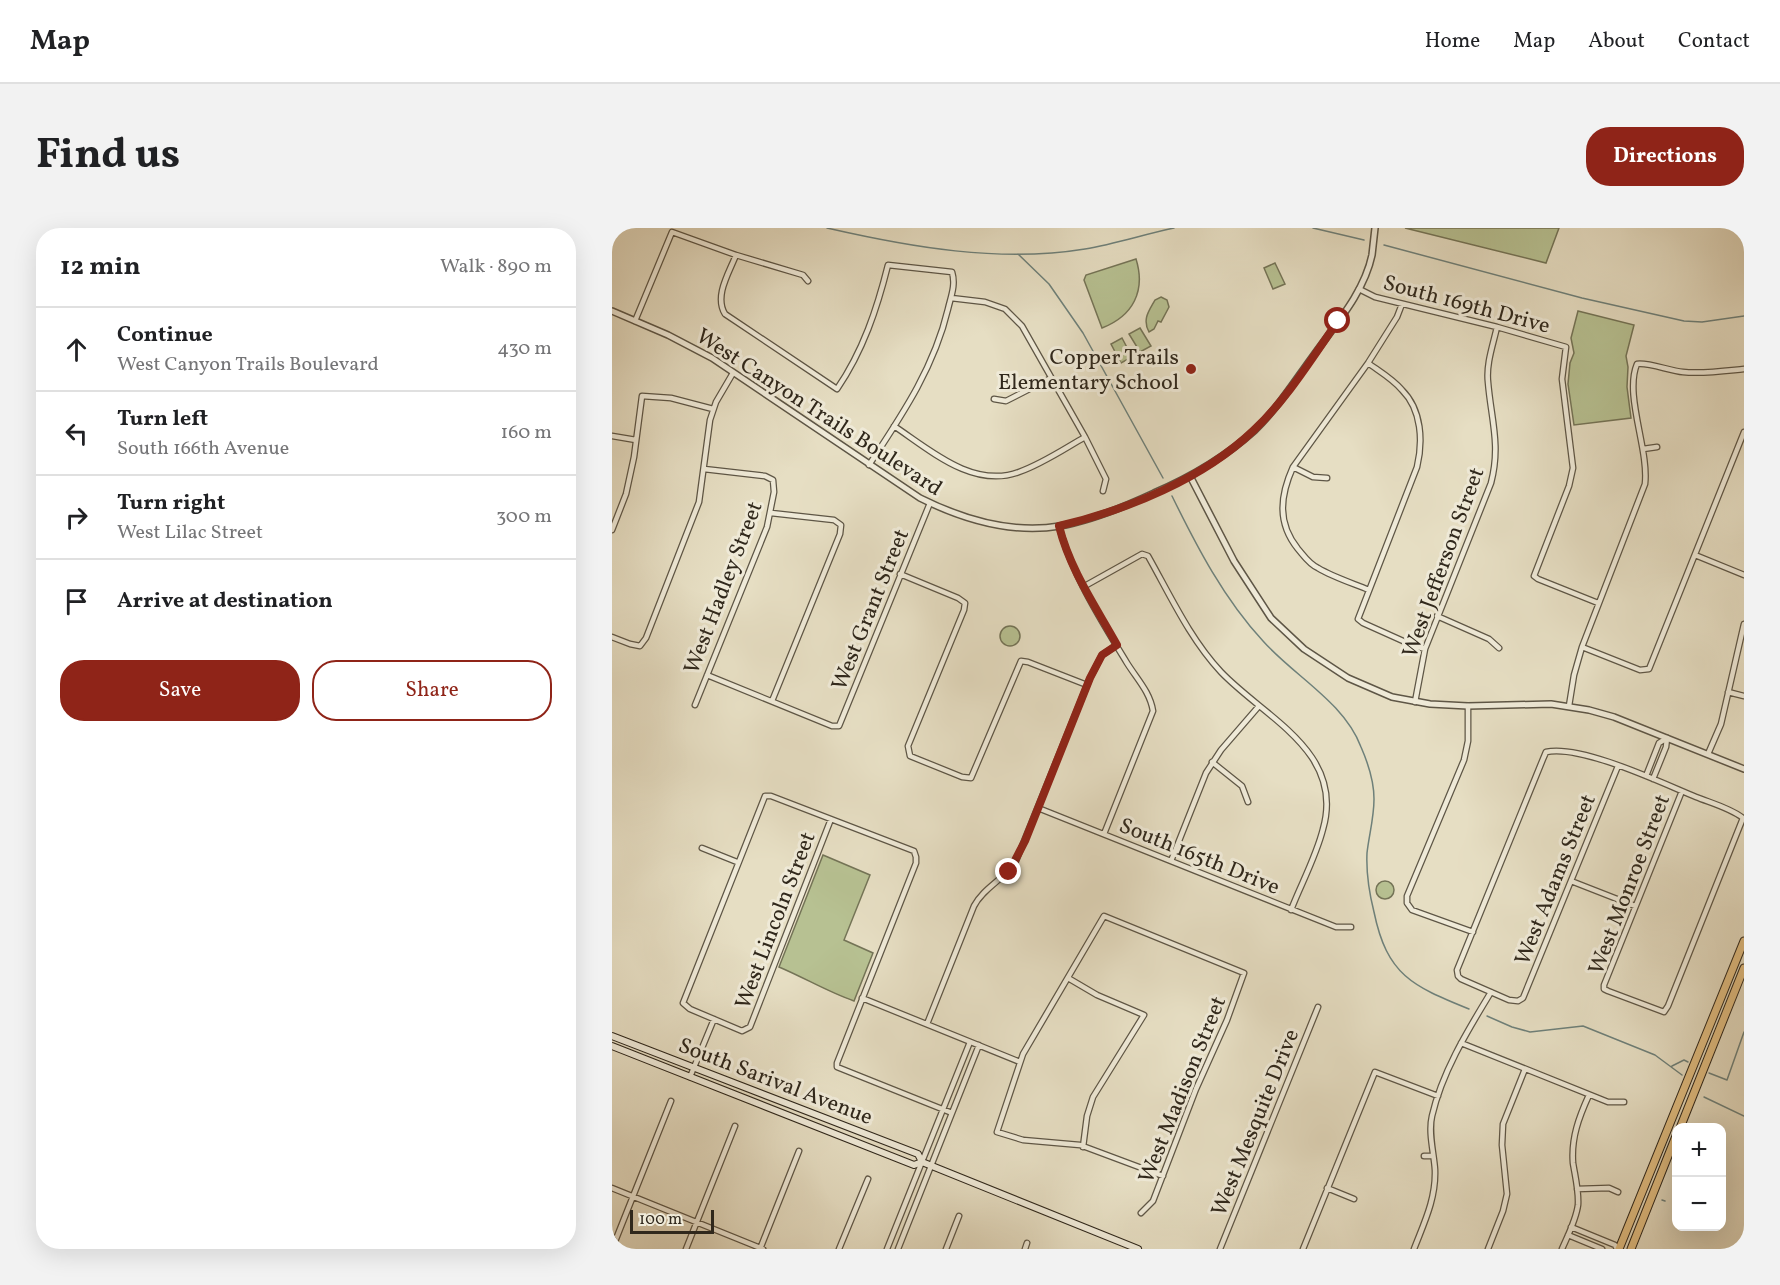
<!DOCTYPE html>
<html lang="en">
<head>
<meta charset="utf-8">
<style>
	body { margin:0; font-family:Vollkorn,serif; background:#f2f2f2; color:#202124 }
	.controls { position:absolute; right:18px; bottom:18px; display:grid; overflow:hidden; border-radius:12px; box-shadow:0 6px 24px #0002 }
	.controls button { width:54px; height:54px; display:grid; place-items:center; padding:0; border:0; border-bottom:2px solid #e0e0e0; background:#fff; color:#202124; font:30px sans-serif }
	.scale { position:absolute; left:18px; bottom:15px; width:84px; box-sizing:border-box; padding-left:6px; border:3px solid #30281c; border-top:0; font-size:16px; line-height:21px; white-space:nowrap; color:#30281c; -webkit-text-stroke:4px #efead8; paint-order:stroke }
	.stop { position:absolute; width:18px; height:18px; margin:-14px; border:4px solid #8f2418; border-radius:50%; background:#fff }
	.stop.end { background:#8f2418; border-color:#fff; box-shadow:0 2px 6px #0008 }
	.list { margin:0; padding:0; list-style:none }
	h2 { display:flex; justify-content:space-between; align-items:center; height:78px; margin:0; padding:0 24px; font-size:26px }
	h2 small { font-size:20px; font-weight:400; color:#757577 }
	.list li { display:grid; grid-template-columns:39px 1fr auto; gap:18px; align-items:center; box-sizing:border-box; height:84px; padding:0 24px; border-top:2px solid #e0e0e0 }
	.list b { display:block; font-size:22px; white-space:nowrap }
	.list p { margin:0; font-size:20px; white-space:nowrap; color:#757577 }
	.list em { font-size:20px; font-style:normal; color:#757577 }
	.actions { display:flex; gap:12px; padding:18px 24px }
	.actions a { flex:1; padding:14px 0; border:2px solid #8f2418; border-radius:24px; text-align:center; font-size:21px; color:#8f2418 }
	.actions .main { background:#8f2418; color:#fff }
	.icon { flex:none; width:33px; height:33px; fill:none; stroke:currentColor; stroke-width:2; stroke-linecap:round; stroke-linejoin:round }
	.map { position:relative; flex:none; width:1132px; height:1021px; overflow:hidden; border-radius:24px }
	header { display:flex; align-items:center; gap:36px; box-sizing:border-box; height:84px; padding:0 30px; background:#fff; border-bottom:2px solid #e0e0e0 }
	header strong { font-size:28px }
	nav { display:flex; gap:33px; margin-inline-start:auto; font-size:21px }
	.intro { display:flex; align-items:center; justify-content:space-between; box-sizing:border-box; height:144px; padding:0 36px }
	h1 { margin:0; font-size:42px }
	.button { padding:15px 27px; border-radius:24px; background:#8f2418; color:#fff; font-size:21px; font-weight:700 }
	main { display:flex; gap:36px; padding:0 36px }
	aside { flex:1; background:#fff; border-radius:24px; box-shadow:0 6px 24px #0002 }
	.map>svg:first-child { display:block }
	.green { fill:#b7c192; stroke:#747457; stroke-width:1.5 }
	.lines { fill:none; stroke-linecap:round; stroke-linejoin:round }
	.stream { stroke:#6e807a; stroke-width:1.5 }
	.minor-casing { stroke:#5e5646; stroke-width:7 }
	.tertiary-casing { stroke:#5e5646; stroke-width:8 }
	.secondary-casing { stroke:#30281c; stroke-width:8 }
	.primary-casing { stroke:#30281c; stroke-width:9 }
	.minor { stroke:#efead8; stroke-width:4.5 }
	.tertiary { stroke:#efead8; stroke-width:5 }
	.secondary { stroke:#efead8; stroke-width:6 }
	.primary { stroke:#e3bf82; stroke-width:7 }
	.route { stroke:#8f2418; stroke-width:8 }
	.poi-dot { fill:#8f2418; stroke:#efead8; stroke-width:2 }
	.labels { text-anchor:middle; stroke-width:6; stroke-linejoin:round; paint-order:stroke }
	.street-label { font-size:22px; fill:#30281c; stroke:#efead8 }
	.poi-label { font-size:22px; fill:#30281c; stroke:#efead8; text-anchor:end }
</style>
</head>
<body>
<header>
<strong>Map</strong>
<nav><a>Home</a><a>Map</a><a>About</a><a>Contact</a></nav>
</header>
<div class="intro"><h1>Find us</h1><a class="button">Directions</a></div>
<main>
<aside>
<h2>12 min<small>Walk · 890 m</small></h2>
<ul class="list">
<li><svg class="icon" aria-label="ahead" viewBox="0 0 24 24"><path d="M12 20V5M6 11l6-6 6 6"/></svg><div><b>Continue</b><p>West Canyon Trails Boulevard</p></div><em>430 m</em></li>
<li><svg class="icon" aria-label="left" viewBox="0 0 24 24"><path d="M17 20v-9H6M10 6l-5 5 5 5"/></svg><div><b>Turn left</b><p>South 166th Avenue</p></div><em>160 m</em></li>
<li><svg class="icon" aria-label="right" viewBox="0 0 24 24"><path d="M7 20v-9h11M14 6l5 5-5 5"/></svg><div><b>Turn right</b><p>West Lilac Street</p></div><em>300 m</em></li>
<li><svg class="icon" aria-label="arrive" viewBox="0 0 24 24"><path d="M6 21V4h12l-3 4 3 4H6"/></svg><div><b>Arrive at destination</b></div></li>
</ul>
<div class="actions"><a class="main">Save</a><a>Share</a></div>
</aside>
<div class="map">
<svg width="1132" height="1021" viewBox="0 0 1132 1021">
	<rect width="100%" height="100%" fill="#e6dec3"/>
	<filter id="stains"><feTurbulence type="fractalNoise" baseFrequency=".00333" numOctaves="4"/><feColorMatrix values="0 0 0 0 .2 0 0 0 0 .09 0 0 0 0 .02 0 0 0 .5 -.17"/></filter>
	<radialGradient id="worn" r=".72"><stop offset=".6" stop-color="#630" stop-opacity="0"/><stop offset="1" stop-color="#630" stop-opacity=".3"/></radialGradient>
	<path class="green" d="M793,0H947L934,35Z
		M524,31C534,63 521,88 490,100L472,52L474,47Z
		M663,35L673,56L661,61L652,40Z
		M549,69L555,72L557,79L549,94L546,93L542,101L537,104C530,91 537,83 543,72Z
		M966,83L1022,97L1014,128L1016,139L1015,159L1019,190L962,197L956,156L958,135L962,125L959,110Z
		M528,100L539,118L528,124L517,106Z
		M510,110L520,129L509,135L499,116Z
		M388 408a10 10 0 1 1 20 0a10 10 0 1 1-20 0Z
		M211,627L258,647L232,712L261,725L242,773C216,764 193,750 167,739Z
		M764 662a9 9 0 1 1 18 0a9 9 0 1 1-18 0Z"/>
	<g class="lines">
		<path class="stream" d="M215,0C298,19 388,35 473,21C503,16 533,6 562,0
			M701,0L752,12
			M772,17L970,70L1072,93L1090,94L1132,88
			M406,26L437,56L471,105L551,250
			M560,268C585,319 612,371 651,413C682,448 732,474 749,519C756,535 762,554 762,571C762,590 757,607 755,625C754,646 757,664 762,684C775,747 800,758 857,781
			M875,788L900,799L918,804L971,798L1043,827L1070,847
			M1060,838L1072,832L1076,834
			M1097,845L1115,852L1132,804
			M1092,869L1132,888
			M1050,972L1053,973"/>
		<g class="minor-casing">
			<path id="minor" d="M124,27C117,45 102,68 113,86L225,161C251,123 265,81 276,37L340,44C344,57 339,68 336,81C322,140 290,187 257,237
				M747,61L763,69L885,99L954,119L950,151L961,240L957,258L922,348L926,351L986,375
				M339,70L373,74L393,81L410,98L473,209L494,251L491,263
				M23,93L60,4L124,27L191,47L196,53
				M756,135C767,143 781,151 790,162C810,182 811,214 805,239L746,391L751,395L800,417L813,421
				M382,171L394,173L439,150
				M282,198C318,222 361,261 407,244C430,236 452,221 473,209
				M0,208L24,212
				M1031,221L1045,219
				M681,239L701,249L715,250
				M159,285L222,292L229,297L228,306L160,473
				M447,298C459,345 490,394 515,435C525,451 538,464 541,483L492,606
				M0,302L14,266L22,229L30,168L59,170L101,181
				M1083,327L1132,347
				M288,346L346,370L353,375L352,382L296,518L298,528L350,549L359,550L409,433L416,434L475,457
				M471,359L530,326L536,328C558,367 578,411 609,444C653,490 733,524 711,601C704,629 689,656 679,682
				M757,362C740,355 721,349 706,340C697,336 692,328 686,321C665,295 668,268 681,239L756,135L785,89L790,76
				M825,388L877,411L887,420
				M0,409L18,416L28,418L34,410L87,274L98,192L104,174L121,145
				M970,419L1028,442L1037,441L1132,204
				M95,447L220,498H227L318,275
				M1116,464L1132,468
				M803,474L813,421L879,255C889,217 879,191 876,154C874,136 881,117 885,99
				M83,477L155,299L162,264L161,252L153,248L92,241
				M856,478V513L852,532L795,668V675L800,682L861,704
				M957,478L962,447L970,419L1033,256C1037,221 1012,167 1025,136C1036,134 1058,143 1071,144C1091,146 1112,143 1132,141
				M1096,526L1109,496L1132,396
				M600,534L630,558L636,574
				M1006,538L911,770L906,773L897,772L849,751L846,748L845,742L931,531L934,524C968,516 1050,555 1084,569C1099,575 1118,580 1131,590L1056,778L1052,784L996,763L992,761V757L1070,563
				M1034,548L1047,515L1055,510
				M1041,551L1054,519L1055,510
				M426,580L724,699H739
				M219,591L138,799L130,803L78,781L71,775L153,568H159L302,623L304,629V635L225,835V839L340,885
				M90,620L125,634
				M559,633L594,545L609,522L647,478
				M959,653L1023,678
				M456,750L485,767L532,787L481,869L475,888L471,919
				M250,770L408,834
				M315,796L362,678C372,659 393,651 404,633L478,450L490,427L505,417
				M849,815L996,874H1012
				M78,849L102,791
				M812,928H821
				M0,960L151,1021
				M715,960L742,971
				M965,961L997,960L1006,964
				M529,985L541,973L584,861L615,792L632,745L492,688L411,826L385,904L411,912L468,917L551,948
				M959,999L1003,1017L1005,1021
				M956,1007L990,1021
				M0,1021L59,873
				M74,1021L123,898
				M148,1021L187,923
				M227,1021L256,951
				M275,1021L358,814
				M286,1021L367,817
				M334,1021L347,988
				M413,1021L415,1015
				M608,1021L706,779
				M691,1021L763,844L826,868
				M802,1021C812,995 824,971 823,942C822,925 816,905 820,888C830,844 856,802 879,764
				M876,1021L891,983L895,966L890,917L891,896L913,841
				M950,1021C956,1007 964,992 966,977C967,963 963,948 961,935C959,910 967,889 977,867"/>
		</g>
		<g class="tertiary-casing">
			<path id="tertiary" d="M0,83L56,107L100,130L308,270C350,291 400,306 448,298C481,292 512,279 542,265C579,249 612,230 642,203C665,181 682,154 701,128C723,97 752,65 760,27C761,18 762,9 763,0
				M578,248L622,333L659,390L692,421L736,450L780,469L818,476L856,478L939,476L977,482L1002,489L1132,541"/>
		</g>
		<g class="secondary-casing">
			<path id="secondary" d="M0,808L306,926L310,934L526,1021
				M0,818L302,937L310,934"/>
		</g>
		<g class="primary-casing">
			<path id="primary" d="M1068,900L1132,740
				M1007,1021L1132,713
				M1019,1021L1064,908"/>
		</g>
		<use href="#minor" class="minor"/>
		<use href="#tertiary" class="tertiary"/>
		<use href="#secondary" class="secondary"/>
		<use href="#primary" class="primary"/>
	</g>
	<g class="lines">
		<path class="route" d="M397,644L413,613L478,450L490,427L505,417C484,379 458,342 447,298C515,282 591,251 642,202C675,171 700,130 726,93"/>
	</g>
	<circle class="poi-dot" cx="579" cy="141" r="6"/>
	<g class="labels">
		<g class="street-label">
			<text transform="translate(855 75) rotate(15)" y="8">South 169th Drive</text>
			<text transform="translate(208 183) rotate(33)" y="8">West Canyon Trails Boulevard</text>
			<text transform="translate(830 334) rotate(-70)" y="8">West Jefferson Street</text>
			<text transform="translate(110 359) rotate(-69)" y="8">West Hadley Street</text>
			<text transform="translate(257 381) rotate(-68)" y="8">West Grant Street</text>
			<text transform="translate(588 627) rotate(22)" y="8">South 165th Drive</text>
			<text transform="translate(942 651) rotate(-68)" y="8">West Adams Street</text>
			<text transform="translate(1016 656) rotate(-69)" y="8">West Monroe Street</text>
			<text transform="translate(162 692) rotate(-69)" y="8">West Lincoln Street</text>
			<text transform="translate(164 852) rotate(21)" y="8">South Sarival Avenue</text>
			<text transform="translate(569 861) rotate(-68)" y="8">West Madison Street</text>
			<text transform="translate(642 894) rotate(-68)" y="8">West Mesquite Drive</text>
		</g>
		<g class="poi-label">
			<text x="567" y="136">Copper Trails<tspan x="567" dy="25">Elementary School</tspan></text>
		</g>
	</g>
	<rect width="100%" height="100%" filter="url(#stains)"/>
	<rect width="100%" height="100%" fill="url(#worn)"/>
</svg>
<div class="controls">
<button>+</button>
<button>−</button>
</div>
<div class="scale">100 m</div>
<div class="stop" style="left:726px;top:93px"></div>
<div class="stop end" style="left:397px;top:644px"></div>
</div>
</main>
</body>
</html>
